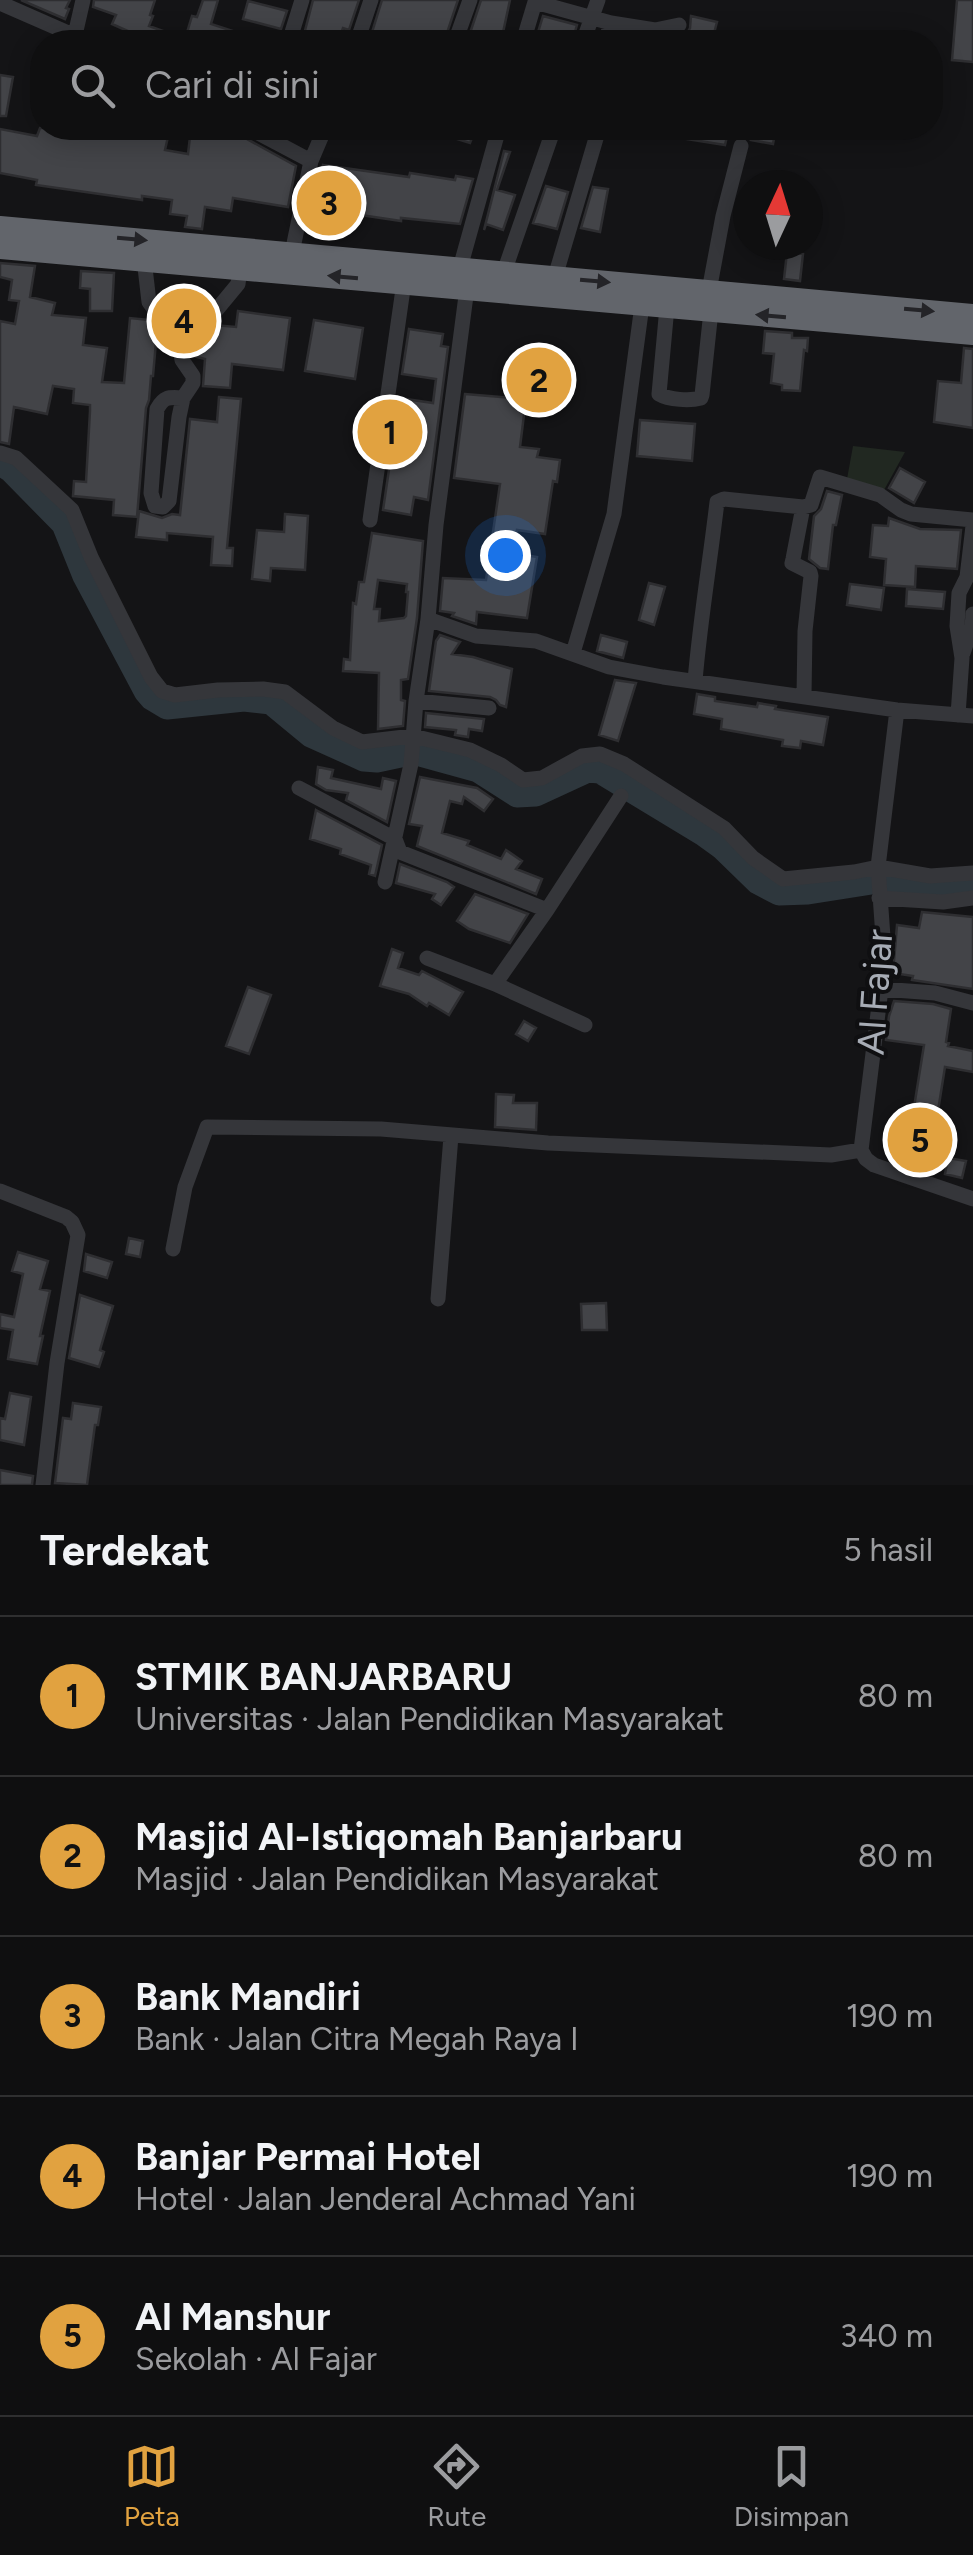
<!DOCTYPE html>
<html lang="id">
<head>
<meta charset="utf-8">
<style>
	body { margin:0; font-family:Figtree,sans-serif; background:#181819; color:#f1f3f6 }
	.compass { position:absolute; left:733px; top:170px; width:90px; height:90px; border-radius:50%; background:#0f0f10; box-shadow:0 5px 25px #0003; rotate:4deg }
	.you { position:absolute; left:505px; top:555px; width:35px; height:35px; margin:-25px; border:8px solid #fff; border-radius:50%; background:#1a73e8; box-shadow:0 0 0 15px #1a73e833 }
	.badge { display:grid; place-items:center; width:65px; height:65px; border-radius:50%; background:#e1a240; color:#111; font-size:32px; font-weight:700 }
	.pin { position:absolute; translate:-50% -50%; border:5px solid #fff; box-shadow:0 2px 10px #0006 }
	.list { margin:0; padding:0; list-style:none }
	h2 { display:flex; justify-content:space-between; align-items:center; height:130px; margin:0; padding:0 40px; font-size:42px }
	h2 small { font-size:32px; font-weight:400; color:#9b9c9f }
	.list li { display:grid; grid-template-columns:65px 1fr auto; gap:30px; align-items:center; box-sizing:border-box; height:160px; padding:0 40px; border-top:2px solid #2f2f30 }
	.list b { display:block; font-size:38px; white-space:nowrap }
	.list p { margin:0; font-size:32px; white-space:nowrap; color:#9b9c9f }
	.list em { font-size:32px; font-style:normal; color:#9b9c9f }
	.icon { flex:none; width:55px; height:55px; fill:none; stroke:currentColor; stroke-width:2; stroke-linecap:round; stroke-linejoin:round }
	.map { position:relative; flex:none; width:973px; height:1485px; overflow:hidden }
	.search { position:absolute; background:#0f0f10; box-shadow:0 5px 25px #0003; left:30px; right:30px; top:30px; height:110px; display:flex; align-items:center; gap:25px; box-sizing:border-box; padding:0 35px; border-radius:40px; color:#9b9c9f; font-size:38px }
	.sheet { height:930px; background:#0f0f10 }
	nav { display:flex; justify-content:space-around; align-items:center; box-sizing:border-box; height:140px; border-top:2px solid #2f2f30; background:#0f0f10; font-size:28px; color:#9b9c9f }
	nav a { display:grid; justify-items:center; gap:5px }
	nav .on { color:#e1a240 }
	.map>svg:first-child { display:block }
	.green { fill:#212821 }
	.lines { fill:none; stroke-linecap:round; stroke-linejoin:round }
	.river { stroke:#2e373d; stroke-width:25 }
	.building { fill:#434448; stroke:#2e2e31; stroke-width:2.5; fill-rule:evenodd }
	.minor { stroke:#35363a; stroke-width:15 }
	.highway { stroke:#62656b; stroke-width:22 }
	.oneway { fill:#242428 }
	.labels { text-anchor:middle; stroke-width:8; stroke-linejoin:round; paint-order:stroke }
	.street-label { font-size:38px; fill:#a7acb5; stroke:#0f0f11 }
</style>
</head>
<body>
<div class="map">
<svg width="973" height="1485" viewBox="0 0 973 1485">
	<rect width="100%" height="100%" fill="#141416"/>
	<path class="green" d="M853,446L905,452L883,492L847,479Z"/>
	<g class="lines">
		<path class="river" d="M0,463L11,470L64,524L85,576L146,691L152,698L167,707L244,699L271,702L311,735L364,759L377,760L410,753L420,754L478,770L517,795L536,794L588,770L600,771L704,834L722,847L758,882L779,893L808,892L878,881L940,886L973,883"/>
	</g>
	<path class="building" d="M21,0H70L66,8L69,9L65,19Z
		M94,0H155L150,15L153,16L149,26L185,39L192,16L197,17L203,0H218L211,24L236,32L233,42H148V40L112,24L116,15L93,7Z
		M313,0H359L349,30L343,28L338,42H302Z
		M382,0H458L444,42H369Z
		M481,0H510L501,42H467Z
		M957,0H973V62L952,60Z
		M248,1L287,11L281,29L243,19Z
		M543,16L577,25L572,42H535Z
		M691,16L717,22L712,41L686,35L690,28Z
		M0,75L13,77L6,116H0Z
		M40,128H170L165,150L188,154L191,128H227L296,166L288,207L233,198L231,211L205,207L202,229L185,227L187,216L170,214L172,200L142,196V200L36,185L37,180L0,173V129L37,136Z
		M429,128H476L470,143L428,130Z
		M656,128H729L725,145L655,134Z
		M731,128H776L773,144L751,140L752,137L743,135L730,134Z
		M504,151L510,152L497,190L515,195L503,230L486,224L484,230Z
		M323,165L409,177L410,173L455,180L456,176L473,179L460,224L401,218V221L347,213V216L316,211Z
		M546,186L568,192L557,229L533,223Z
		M593,187L608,189L600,232L581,228Z
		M787,252L803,254L800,281L784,279Z
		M0,263L35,266L30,297L55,303L52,315L86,318L83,345L107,348L102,382L124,383L130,318L169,322V343L156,342L153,376H151L149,400L146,408L137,517L113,515L114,500L73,496L74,481L86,482L90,411V405L73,403L74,389L53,386L47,414L14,407L9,444L0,442V321L15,324L19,301L9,300L12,280L0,277Z
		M81,271L114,273L112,311H90V289L80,288Z
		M238,311L290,318L283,370L232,364L230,388L203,386L205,359L193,356L192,323L236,327Z
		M314,320L363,328L355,379L305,371Z
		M409,329L443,334L441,346L448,347L428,500L414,497L411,515L383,510L391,456L395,457L399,398L433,403L436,379L402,374Z
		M765,331L792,333V338H808L807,351L804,350L800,391L782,390V385L771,383L774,354L763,353Z
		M964,348L973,349V428L934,422L938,381L961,383Z
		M521,359L561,363L557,401L517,397Z
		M465,394L526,399L520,447L539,449L537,457L560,460L557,482L553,481L545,534L517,530L513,553L537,557L527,618L477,612L476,624L452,616L454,613L440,611L443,578L486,580L500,484L454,478Z
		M219,397L241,399L227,548H233L232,566L211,565L213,537L167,533V540L136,537L139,511L162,518L172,514L180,515L190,419L217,422Z
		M640,420L695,424L692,461L637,456Z
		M900,468L925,482L914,503L889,488Z
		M827,491L842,495L836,525H833L828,569L820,568L809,559L814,516L821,509Z
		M285,514L308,516L305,570L271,568L270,581L252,579L257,530L284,532Z
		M889,518L920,529L961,530L957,569L916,566L915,587L884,585L886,559L870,557L873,525L888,526Z
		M372,533L423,541L417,618L408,679L401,680V700L405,701L403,726L378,729L379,673L343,671L344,659L350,660L353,603L356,604L359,582H364ZM378,580L407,584L406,592H408L406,616L404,618L379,621L380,609H374Z
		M649,583L665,587L654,625L639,620Z
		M850,584L884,588L881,610L847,605Z
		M907,589L945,592L943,609L906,606Z
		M440,635L460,642L452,654L473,657L512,669L506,707L500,705L496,700L490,697L429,691L436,641Z
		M601,635L627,642L623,658L597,651Z
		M615,680L636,683L618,741L599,735Z
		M697,694L715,697V701L757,707L758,703L776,706L775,709L828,717L823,745L801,741L800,748L782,746L783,740L721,729L722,719L694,714Z
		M426,713L484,719L482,731L469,729L468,737L455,735L456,730L425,727Z
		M318,767L333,770L331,778L381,789L383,778L396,781L387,822L346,800L348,793L326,790L316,784Z
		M420,777L477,788L493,799L484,811L464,797L462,804L450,801L442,833L469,841L467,845L501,859L506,850L522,861L516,869L542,879L536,894L417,846L422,826L409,824Z
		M316,810L382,845L375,876L369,874L371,865L340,854L341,849L310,839Z
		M400,864L447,882L454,887L441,905L432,899L435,894L396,883Z
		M475,894L528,914L510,943L469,929L457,921Z
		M922,912L973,917V989L912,980L913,976L893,973L897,925L919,928Z
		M392,949L403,953L398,968L419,975L422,971L463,992L449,1015L429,1003L427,1006L409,994L380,986Z
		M248,987L271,995L249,1054L226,1046Z
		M894,1001L933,1004L951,1009L946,1042L949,1043L948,1046L973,1051V1072L945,1067L930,1161L906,1157L924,1045L886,1040L889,1016Z
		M524,1021L536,1028L528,1041L516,1034Z
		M496,1094L514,1095L513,1103H537L536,1130L495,1127Z
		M948,1158L966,1161L962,1178L945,1174Z
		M129,1238L143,1241L140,1257L126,1254Z
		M18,1252L48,1261L40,1289L50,1291L40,1336H43L37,1364L8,1359L13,1330L0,1328V1314L14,1317L23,1274L12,1271Z
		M86,1254L112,1262L107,1278L84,1271Z
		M80,1295L113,1306L100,1350L104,1352L99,1367L69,1358Z
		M606,1303L607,1330H582L581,1304Z
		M10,1393L31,1397L24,1445L0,1440V1418L5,1419Z
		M73,1403L101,1407L98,1425H95L87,1485L55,1483L63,1418L71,1419Z
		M0,1470L33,1476L32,1485H0Z"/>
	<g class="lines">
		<path class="minor" d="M0,3L89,42
			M611,23L655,30L679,25
			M75,35L83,0
			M289,42L302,0
			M357,42L371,0
			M455,42L470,0
			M523,42L535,2L611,23L605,42
			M583,42L598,0
			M249,128L311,161
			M292,253L311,161L325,128
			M144,259L149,302L155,310L214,313L238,284L240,269
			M460,268L499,128
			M504,272L554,128
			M555,277L597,135L593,128
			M467,288L436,525L428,619L476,636L536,641L609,667L663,677L897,710L973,716
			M709,291L723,216L741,146
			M667,307L659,394C669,400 690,401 701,398L702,395L711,311
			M181,312L180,349L182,360L193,376V383L183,398L179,417L169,501L163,507L155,506L151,493L157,409C164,396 169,397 183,398
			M0,453L16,458L72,510L91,557L151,677L162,691L175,695L218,690L263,689L285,692L333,728L362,742L413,736L470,750L501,765L523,780L542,778L582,756L600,754L624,764L724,828L753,858L783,879L854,872L878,867L930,876L973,873
			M370,520L404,282
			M573,653L614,514L642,305
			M963,653L972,627L973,614
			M695,681C700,621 710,562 717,502L724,499L803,507
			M804,696L805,631L811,576L810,572L792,563L793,559L803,507L811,505L820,477L880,495L901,510L911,514L973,520
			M416,701L489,708
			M897,710L878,867L883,937L881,989L861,1150L866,1159L874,1165L973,1199
			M958,715L962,658L957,626L959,593L967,577L973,526
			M299,788L395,839L400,852L547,910L495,984L427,958
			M385,882L411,764L416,701L428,619
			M879,898L943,902L973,898
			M547,910L621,796
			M495,984L585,1025
			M881,989L935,993L973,1003
			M0,1191L66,1217L72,1222L78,1235L57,1363L43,1485
			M173,1249L185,1187L207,1127L381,1129L548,1143L831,1155L861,1150
			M438,1299L451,1136"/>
		<path class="highway" d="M0,227L973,315
			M0,248L973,334"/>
	</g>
	<defs><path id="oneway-solid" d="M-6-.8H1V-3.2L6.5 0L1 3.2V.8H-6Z" transform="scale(2.5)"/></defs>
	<g class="oneway">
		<use href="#oneway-solid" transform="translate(132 239) rotate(5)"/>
		<use href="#oneway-solid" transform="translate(343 277) rotate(-175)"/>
		<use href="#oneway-solid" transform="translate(595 281) rotate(5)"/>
		<use href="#oneway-solid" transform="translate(919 310) rotate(5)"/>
		<use href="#oneway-solid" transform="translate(771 316) rotate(-175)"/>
	</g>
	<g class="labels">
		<g class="street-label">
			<text transform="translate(875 992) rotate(-86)" y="13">Al Fajar</text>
		</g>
	</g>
</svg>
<svg class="compass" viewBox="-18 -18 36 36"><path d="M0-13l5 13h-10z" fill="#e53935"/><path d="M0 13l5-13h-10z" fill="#9b9c9f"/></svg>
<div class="you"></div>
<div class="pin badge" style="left:390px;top:432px">1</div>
<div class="pin badge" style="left:539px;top:380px">2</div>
<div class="pin badge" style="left:329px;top:203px">3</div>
<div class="pin badge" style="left:184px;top:321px">4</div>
<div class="pin badge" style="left:920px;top:1140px">5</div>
<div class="search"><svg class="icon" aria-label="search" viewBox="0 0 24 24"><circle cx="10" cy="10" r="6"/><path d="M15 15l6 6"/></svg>Cari di sini</div>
</div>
<section class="sheet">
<h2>Terdekat<small>5 hasil</small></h2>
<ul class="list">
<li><span class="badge">1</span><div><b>STMIK BANJARBARU</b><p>Universitas · Jalan Pendidikan Masyarakat</p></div><em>80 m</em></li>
<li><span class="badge">2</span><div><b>Masjid Al-Istiqomah Banjarbaru</b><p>Masjid · Jalan Pendidikan Masyarakat</p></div><em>80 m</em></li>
<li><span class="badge">3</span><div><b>Bank Mandiri</b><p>Bank · Jalan Citra Megah Raya I</p></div><em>190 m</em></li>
<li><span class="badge">4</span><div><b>Banjar Permai Hotel</b><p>Hotel · Jalan Jenderal Achmad Yani</p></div><em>190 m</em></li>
<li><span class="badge">5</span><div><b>Al Manshur</b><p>Sekolah · Al Fajar</p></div><em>340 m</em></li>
</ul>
</section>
<nav>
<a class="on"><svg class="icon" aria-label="map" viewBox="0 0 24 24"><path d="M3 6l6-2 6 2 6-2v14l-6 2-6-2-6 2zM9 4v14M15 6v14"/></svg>Peta</a>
<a><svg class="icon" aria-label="directions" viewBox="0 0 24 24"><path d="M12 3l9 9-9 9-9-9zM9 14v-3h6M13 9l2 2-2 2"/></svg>Rute</a>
<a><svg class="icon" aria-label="saved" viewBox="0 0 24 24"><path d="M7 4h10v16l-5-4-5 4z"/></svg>Disimpan</a>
</nav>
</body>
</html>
